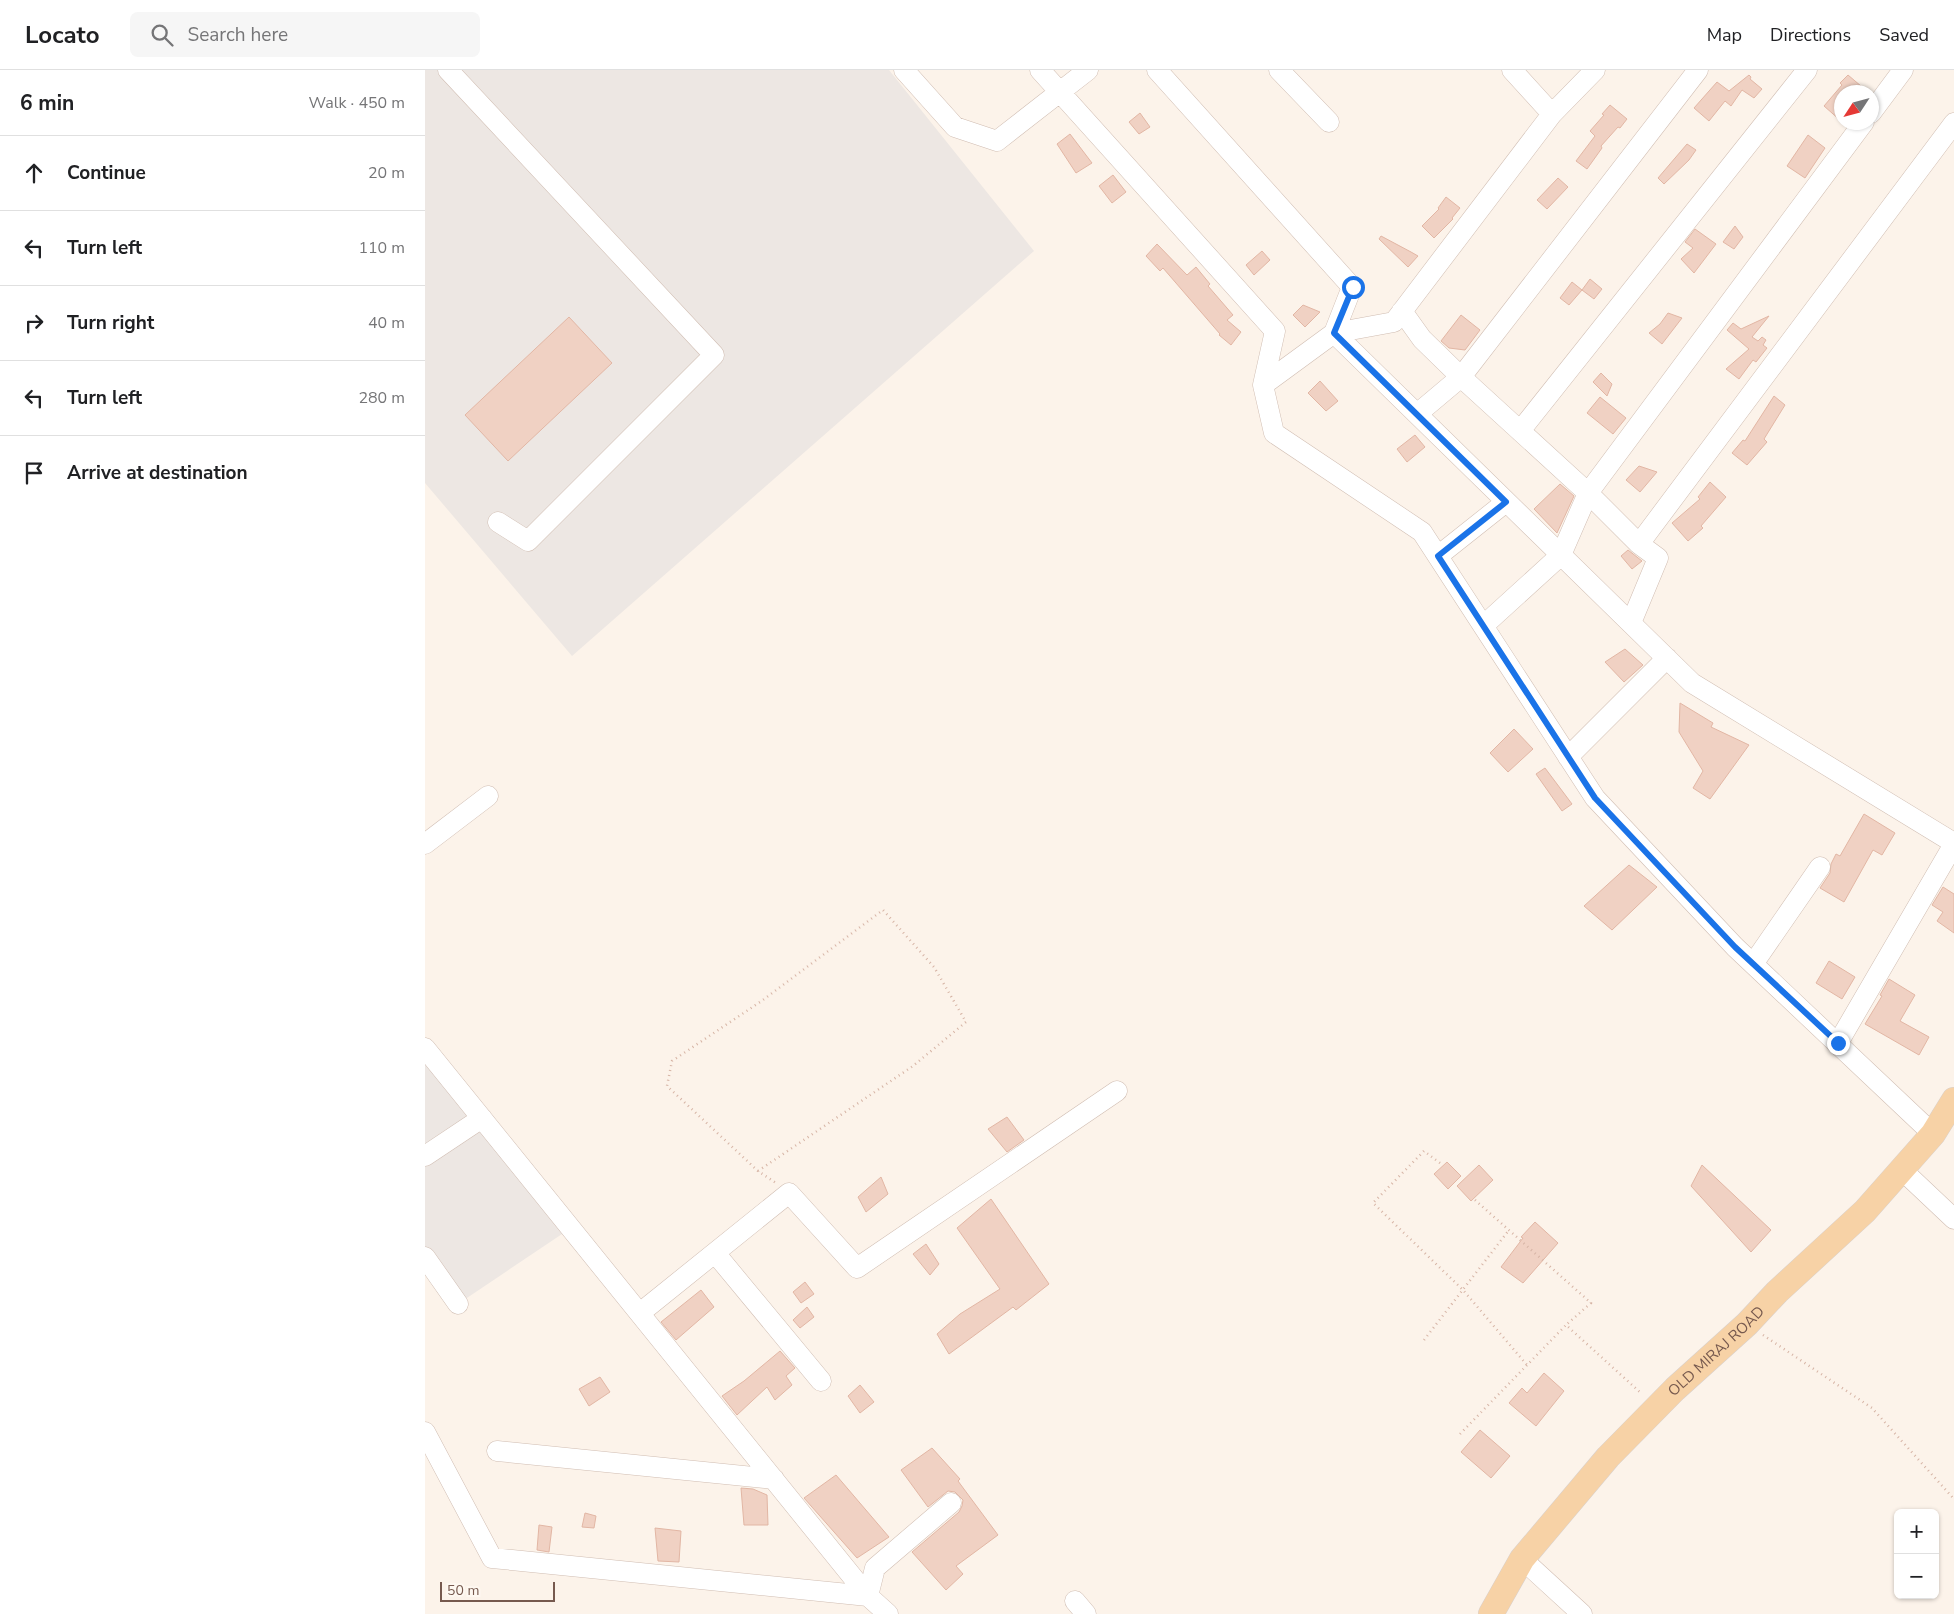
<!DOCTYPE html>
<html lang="en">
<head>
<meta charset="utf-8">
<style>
	body { margin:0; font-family:"Nunito Sans",sans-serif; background:#f6f6f6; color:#202124 }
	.controls { position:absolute; right:15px; bottom:15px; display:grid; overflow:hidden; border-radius:8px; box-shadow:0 1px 4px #0004 }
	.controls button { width:45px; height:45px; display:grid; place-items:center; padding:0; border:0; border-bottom:1px solid #e0e0e0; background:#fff; color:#202124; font:25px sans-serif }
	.compass { position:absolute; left:1409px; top:15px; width:45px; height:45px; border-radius:50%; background:#fff; box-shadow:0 1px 4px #0004; rotate:234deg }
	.scale { position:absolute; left:15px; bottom:12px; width:115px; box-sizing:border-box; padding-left:5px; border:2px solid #76594e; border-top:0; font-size:14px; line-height:18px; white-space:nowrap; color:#76594e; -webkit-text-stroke:4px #fef8f1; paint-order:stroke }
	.stop { position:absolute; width:15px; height:15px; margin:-11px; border:4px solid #1a73e8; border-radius:50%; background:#fff }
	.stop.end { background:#1a73e8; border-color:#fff; box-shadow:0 1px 5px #0008 }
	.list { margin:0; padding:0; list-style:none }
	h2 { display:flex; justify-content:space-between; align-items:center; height:65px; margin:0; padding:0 20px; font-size:21px }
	h2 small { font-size:16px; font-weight:400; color:#757577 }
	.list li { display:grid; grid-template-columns:32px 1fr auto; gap:15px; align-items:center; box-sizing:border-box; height:75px; padding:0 20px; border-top:1px solid #e0e0e0 }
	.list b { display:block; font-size:19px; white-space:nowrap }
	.list em { font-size:16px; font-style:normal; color:#757577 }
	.icon { flex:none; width:28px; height:28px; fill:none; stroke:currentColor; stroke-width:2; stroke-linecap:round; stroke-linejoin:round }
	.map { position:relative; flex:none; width:1529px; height:1544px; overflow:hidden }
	header { display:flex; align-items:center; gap:30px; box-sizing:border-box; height:70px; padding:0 25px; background:#fff; border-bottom:1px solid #e0e0e0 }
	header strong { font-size:24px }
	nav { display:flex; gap:28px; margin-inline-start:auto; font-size:18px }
	.search { width:350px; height:45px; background:#f6f6f6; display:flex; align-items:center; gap:12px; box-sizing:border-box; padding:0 18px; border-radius:8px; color:#757577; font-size:19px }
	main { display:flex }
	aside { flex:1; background:#fff }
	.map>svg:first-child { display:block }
	.industrial { fill:#ede7e3 }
	.building { fill:#f0d1c3; stroke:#e2b6a4 }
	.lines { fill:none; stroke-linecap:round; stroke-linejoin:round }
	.minor-casing { stroke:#d0bdb2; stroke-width:21 }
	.major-casing { stroke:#d9d1cd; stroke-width:26 }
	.path { stroke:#d6b4a5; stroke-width:2.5; stroke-dasharray:1 4; stroke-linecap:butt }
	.minor { stroke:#fff; stroke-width:20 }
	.major { stroke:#f7d2a6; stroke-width:25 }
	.route { stroke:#1a73e8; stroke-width:6 }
	.labels { text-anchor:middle; stroke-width:5; stroke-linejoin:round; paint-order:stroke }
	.street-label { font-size:15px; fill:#76594e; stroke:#fef8f1 }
</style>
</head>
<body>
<header>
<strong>Locato</strong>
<div class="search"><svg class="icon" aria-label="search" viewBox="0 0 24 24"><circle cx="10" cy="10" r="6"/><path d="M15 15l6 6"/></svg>Search here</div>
<nav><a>Map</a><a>Directions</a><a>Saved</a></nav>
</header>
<main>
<aside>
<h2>6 min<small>Walk · 450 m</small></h2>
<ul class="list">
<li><svg class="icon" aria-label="ahead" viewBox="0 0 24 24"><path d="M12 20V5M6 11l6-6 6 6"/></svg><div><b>Continue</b></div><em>20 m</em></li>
<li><svg class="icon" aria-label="left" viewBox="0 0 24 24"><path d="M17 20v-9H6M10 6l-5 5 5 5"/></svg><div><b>Turn left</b></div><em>110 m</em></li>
<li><svg class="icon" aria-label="right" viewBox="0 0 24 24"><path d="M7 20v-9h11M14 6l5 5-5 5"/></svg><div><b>Turn right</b></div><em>40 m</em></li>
<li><svg class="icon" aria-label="left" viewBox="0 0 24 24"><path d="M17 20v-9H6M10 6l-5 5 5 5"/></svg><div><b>Turn left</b></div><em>280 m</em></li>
<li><svg class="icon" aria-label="arrive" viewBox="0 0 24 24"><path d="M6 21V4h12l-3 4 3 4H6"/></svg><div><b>Arrive at destination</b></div></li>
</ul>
</aside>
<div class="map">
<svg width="1529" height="1544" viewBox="0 0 1529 1544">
	<rect width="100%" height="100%" fill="#fcf3ea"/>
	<path class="industrial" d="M0,0H464L609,181L147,586L0,413Z
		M0,978L146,1158L33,1234L0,1187Z"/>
	<path class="building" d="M1324,5L1326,7L1325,9L1337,19L1329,28L1317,20L1306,36L1300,31L1284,51L1269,38L1292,12L1304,21Z
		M1423,5L1443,22H1416V51L1399,36L1417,15L1415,13Z
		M1185,35L1202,49L1195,58L1193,57L1176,76L1177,78L1162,99L1151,91L1170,66L1165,61L1179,45L1177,44Z
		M715,43L725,57L714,64L704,52Z
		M645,64L667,93L651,103L632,74Z
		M1383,65L1400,78L1380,108L1362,96Z
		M1262,74L1271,80L1264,90L1239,114L1233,108Z
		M688,105L701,122L687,133L674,116Z
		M1133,108L1143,117L1122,139L1112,130Z
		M1021,127L1035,138L1027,148L1028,149L1009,168L997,156L1014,139L1013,138Z
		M1310,156L1318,167L1309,179L1298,172Z
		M1270,159L1291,174L1269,203L1256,189L1268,178L1260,172Z
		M956,166L986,182L993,186L983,197L954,169Z
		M732,174L762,205L771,197L785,214L783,216L808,245L802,250L816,262L806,275L794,265L795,264L738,198L735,201L721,186Z
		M837,181L845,190L829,205L821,195Z
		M1165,209L1177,219L1169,229L1157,220Z
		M1147,212L1157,220L1144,235L1135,228Z
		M878,235L895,242L880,257L868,245Z
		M1243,243L1257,248L1237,274L1224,263L1235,254Z
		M1036,245L1055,260L1040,280L1024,278L1016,271Z
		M1344,246L1327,267L1333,271L1337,267L1341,270L1338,275L1342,278L1331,292L1328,290L1314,309L1301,299L1324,279L1302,260L1308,253L1316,259Z
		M144,247L187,293L83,391L40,345Z
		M1176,303L1187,314L1182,326L1168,312Z
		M895,311L913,331L901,341L883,323Z
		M1349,326L1360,335L1339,369L1342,372L1322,395L1307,383L1318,370L1320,371Z
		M1175,327L1201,348L1188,364L1162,343Z
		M990,365L1000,377L982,392L972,379Z
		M1214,396L1232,402L1215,422L1201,410Z
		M1285,412L1301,427L1276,456L1278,458L1263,471L1247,453L1275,429L1273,427Z
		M1135,414L1149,426L1132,463L1109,439Z
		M1203,480L1217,491L1207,499L1196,486Z
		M1200,579L1218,595L1199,612L1180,592Z
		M1255,633L1288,653L1286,657L1324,675L1285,729L1268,718L1278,701L1254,662Z
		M1089,659L1108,679L1083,702L1065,683Z
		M1120,698L1147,734L1137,741L1111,704Z
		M1439,744L1470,763L1457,785L1448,780L1419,832L1395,818L1405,803L1406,794L1411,784L1415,786Z
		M1204,795L1232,817L1187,860L1159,836Z
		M1518,817L1529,824V863L1512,851L1518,842L1507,835Z
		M1404,891L1430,907L1417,929L1391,913Z
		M1464,909L1490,925L1475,951L1504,967L1494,985L1440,954L1457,926L1455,925Z
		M582,1047L599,1070L582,1082L563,1059Z
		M1022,1092L1036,1106L1023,1119L1009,1104Z
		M1054,1095L1068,1110L1046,1131L1032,1116Z
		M1277,1095L1346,1160L1326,1182L1266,1116Z
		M456,1107L463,1124L441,1142L433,1127Z
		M566,1129L624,1214L591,1240L588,1237L524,1284L512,1264L535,1244L575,1219L532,1158Z
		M1110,1152L1133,1173L1098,1213L1076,1197L1098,1168L1096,1167Z
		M501,1174L514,1194L505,1205L488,1184Z
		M380,1212L389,1224L376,1233L368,1222Z
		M276,1220L289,1237L251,1270L236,1252Z
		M382,1237L389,1247L375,1258L368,1250Z
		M355,1281L370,1298L361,1306L367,1315L350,1330L342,1317L312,1345L297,1326L319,1311Z
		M1119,1303L1139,1321L1111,1356L1084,1333L1097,1318L1102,1323Z
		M175,1307L185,1322L164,1336L154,1319Z
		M435,1315L449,1332L435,1343L423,1326Z
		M1055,1360L1085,1386L1066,1408L1036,1382Z
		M507,1378L535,1409L533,1411L573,1465L531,1496L538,1504L521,1520L487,1482L534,1442L537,1436L538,1430L530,1422L523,1421L503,1437L476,1400Z
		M411,1405L464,1467L432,1488L379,1428Z
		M316,1418L328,1419L342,1425L343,1455H319Z
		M160,1443L171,1446L169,1458L157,1457Z
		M114,1455L127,1457L124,1482L112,1480Z
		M230,1458L256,1461L254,1492L233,1491Z"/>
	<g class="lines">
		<g class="minor-casing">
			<path id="minor" d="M23,0L289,285L103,471L73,452
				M479,0L530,57L572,71L663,0
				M615,0L850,261L838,315L849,363L997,462L1170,728L1310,877L1508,1064
				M732,0L927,217L909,263L1267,613L1529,773
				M854,0L904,52
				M1446,43L1478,0
				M1127,44L1170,0
				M977,241L997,269L1036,307L992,344
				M838,315L909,263L969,252L1127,44L1087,0
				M1095,361L1382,0
				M1214,474L1163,423L1036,307L1273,0
				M1013,486L1081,432
				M1206,553L1233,488L1214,474L1529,53
				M1058,556L1136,485L1163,423L1439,52
				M1143,687L1242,588
				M0,774L63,726
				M1328,894L1395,797
				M1413,973L1529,774
				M0,978L443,1526L463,1544
				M0,1086L57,1048
				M1476,1099L1529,1149
				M290,1183L396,1311
				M0,1187L33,1234
				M215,1243L364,1123L432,1198L692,1021
				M0,1362L67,1488L443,1526
				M72,1381L349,1409
				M1097,1489L1157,1544
				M443,1526L450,1498L526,1433
				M650,1531L661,1544"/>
		</g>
		<g class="major-casing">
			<g id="major">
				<path id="s1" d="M1066,1544L1097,1489L1183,1387L1250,1319L1322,1254L1352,1222L1440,1141L1508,1064L1529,1030"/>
			</g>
		</g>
		<path class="path" d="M1015,1093L999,1081L948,1133L1038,1220L1102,1295
			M333,1101L488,996L541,952L509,897L458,840L338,930L247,991L242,1016L333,1101L351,1113
			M1050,1130L1166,1233L1141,1255
			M1338,1265L1447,1338L1529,1429
			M999,1270L1084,1160
			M1035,1364L1141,1255L1217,1324"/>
		<use href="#minor" class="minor"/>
		<use href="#major" class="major"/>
	</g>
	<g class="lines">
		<path class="route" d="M928,217L909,263L1081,432L1013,486L1170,728L1310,877L1413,973"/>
	</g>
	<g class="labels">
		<g class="street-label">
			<text dy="5" stroke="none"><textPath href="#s1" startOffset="348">OLD MIRAJ ROAD</textPath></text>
		</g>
	</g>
</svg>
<div class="controls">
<button>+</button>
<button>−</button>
</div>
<svg class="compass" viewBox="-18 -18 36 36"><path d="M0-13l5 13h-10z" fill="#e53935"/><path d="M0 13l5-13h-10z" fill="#757577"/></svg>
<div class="scale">50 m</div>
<div class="stop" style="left:928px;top:217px"></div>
<div class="stop end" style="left:1413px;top:973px"></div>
</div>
</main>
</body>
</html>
